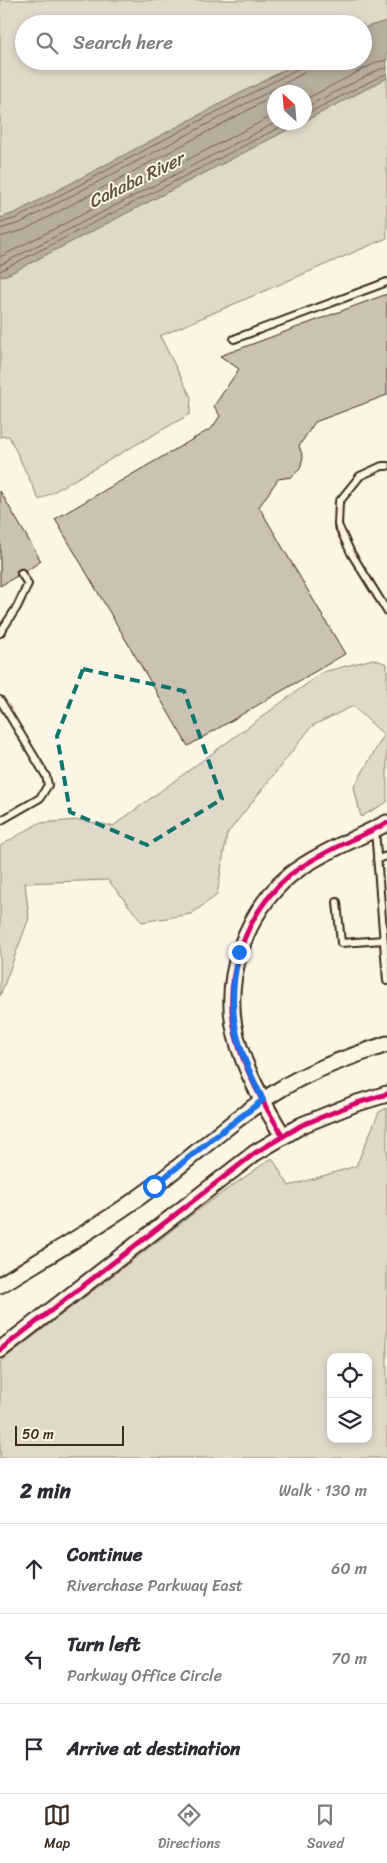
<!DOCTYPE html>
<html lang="en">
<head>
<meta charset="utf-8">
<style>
	body { margin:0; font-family:Sriracha,sans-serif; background:#f7f7f7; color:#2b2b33 }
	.controls { position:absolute; right:15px; bottom:15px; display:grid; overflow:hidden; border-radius:10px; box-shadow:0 2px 8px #0003 }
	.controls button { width:45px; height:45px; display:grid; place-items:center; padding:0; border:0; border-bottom:1px solid #e1e1e2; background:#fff; color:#2b2b33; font:25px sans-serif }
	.compass { position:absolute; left:267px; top:85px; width:45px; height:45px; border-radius:50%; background:#fff; box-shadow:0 2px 8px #0003; rotate:334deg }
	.scale { position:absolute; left:15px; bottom:12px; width:109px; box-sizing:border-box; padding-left:5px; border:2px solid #3b2a1e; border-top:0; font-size:14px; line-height:18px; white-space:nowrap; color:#3b2a1e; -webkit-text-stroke:4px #fcf5e5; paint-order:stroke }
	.stop { position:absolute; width:15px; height:15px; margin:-11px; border:4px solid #1a73e8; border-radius:50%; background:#fff }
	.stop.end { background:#1a73e8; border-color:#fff; box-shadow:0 1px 5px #0008 }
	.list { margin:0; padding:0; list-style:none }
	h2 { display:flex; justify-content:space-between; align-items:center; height:65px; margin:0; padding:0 20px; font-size:21px }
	h2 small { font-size:16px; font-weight:400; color:#7c7c81 }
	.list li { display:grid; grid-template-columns:32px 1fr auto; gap:15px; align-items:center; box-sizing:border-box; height:90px; padding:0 20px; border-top:1px solid #e1e1e2 }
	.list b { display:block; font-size:19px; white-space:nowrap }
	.list p { margin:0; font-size:16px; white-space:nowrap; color:#7c7c81 }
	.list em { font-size:16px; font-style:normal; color:#7c7c81 }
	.icon { flex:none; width:28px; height:28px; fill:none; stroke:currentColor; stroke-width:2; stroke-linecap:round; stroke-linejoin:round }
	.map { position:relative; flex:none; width:387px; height:1458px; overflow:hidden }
	.search { position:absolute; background:#fff; box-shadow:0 2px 8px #0003; left:15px; right:15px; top:15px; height:55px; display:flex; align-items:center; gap:12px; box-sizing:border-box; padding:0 18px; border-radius:28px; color:#7c7c81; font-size:19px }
	.sheet { height:335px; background:#fff }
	nav { display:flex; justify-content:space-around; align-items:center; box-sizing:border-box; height:70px; border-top:1px solid #e1e1e2; background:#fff; font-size:14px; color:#7c7c81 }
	nav a { display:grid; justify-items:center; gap:2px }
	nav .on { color:#3b2a1e }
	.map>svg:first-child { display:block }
	.green { fill:#e0d8c8; stroke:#8e8173; fill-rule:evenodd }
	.water { fill:#b7ad9e; stroke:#85796b }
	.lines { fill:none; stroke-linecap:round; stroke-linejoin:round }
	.shore { stroke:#6d5e51; stroke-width:1 }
	.building { fill:#ccc2b3; stroke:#3b2a1e }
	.service-casing { stroke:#3b2a1e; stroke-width:10 }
	.tertiary-casing { stroke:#3b2a1e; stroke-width:19 }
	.service { stroke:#fcf5e5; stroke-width:6 }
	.tertiary { stroke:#fcf5e5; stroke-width:15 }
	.cycleway-casing { stroke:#fcf5e5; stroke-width:8 }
	.cycleway { stroke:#d6006c; stroke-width:5 }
	.route { stroke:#1a73e8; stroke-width:6 }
	.marked { fill:none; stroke:#0f766e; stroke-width:4; stroke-dasharray:10 6; stroke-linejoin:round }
	.labels { text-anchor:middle; stroke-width:4; stroke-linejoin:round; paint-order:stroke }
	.water-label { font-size:18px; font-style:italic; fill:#605144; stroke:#fcf5e5 }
</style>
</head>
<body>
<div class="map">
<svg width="387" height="1458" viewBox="0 0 387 1458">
	<rect width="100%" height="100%" fill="#fcf5e5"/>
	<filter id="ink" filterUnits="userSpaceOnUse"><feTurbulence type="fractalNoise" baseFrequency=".02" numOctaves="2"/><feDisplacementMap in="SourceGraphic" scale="10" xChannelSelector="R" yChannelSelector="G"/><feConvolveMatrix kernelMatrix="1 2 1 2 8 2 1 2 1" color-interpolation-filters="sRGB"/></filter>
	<g filter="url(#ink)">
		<path class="green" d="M0,0H387V21L363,28V24H24V61H301L15,213L0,218Z
			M387,78V238L160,336L191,397L190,414L39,500L9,436L0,437V277L9,274L301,123L304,122L305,121Z
			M373,659L387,664V802L361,817L354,787L384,735L353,706L312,726L227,834L217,895L191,914L142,922L108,880L25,883L29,918L0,996V846L39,823L79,820L113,826L323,672Z
			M387,1108V1458H0V1362L202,1207L272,1158L289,1186L356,1166L379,1112ZM331,1357H368V1439H331Z"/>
		<path class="water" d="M387,21V78L305,121L304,92H274V122L301,123L9,274L0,277V218L15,213L301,61H363V28Z"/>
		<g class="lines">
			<path class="shore" d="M304,100L377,62L387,60
				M304,108L380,69L387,68
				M304,115L383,75L387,74
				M0,223L17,218L299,68L302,61
				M0,229L20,223L302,74L307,68L308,61
				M0,237L24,230L274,96
				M0,257L274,115
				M0,265L277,122
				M0,271L290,122"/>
		</g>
		<path class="building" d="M387,294V395L315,422L299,446L303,457L300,469L291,477L278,479L259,507L345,654L188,746L55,519L212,428L220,416L214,406L239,369L220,356Z
			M0,491L41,561L26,571L23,568L19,569L16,571L17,576L0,586Z"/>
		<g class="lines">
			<g class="service-casing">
				<path id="service" d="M234,339L387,282
					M387,466H382L360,476L339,502L338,525L351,553L387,611
					M0,633L17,607L28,584L21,573
					M0,700L46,776L48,785L40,798L0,821
					M375,830L387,981
					M377,859L387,856
					M337,902L341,943L384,940"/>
			</g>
			<g class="tertiary-casing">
				<path id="tertiary" d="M283,1136C264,1105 245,1071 236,1036C222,979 245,913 290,875C317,854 356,839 387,823
					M0,1285C52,1253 105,1223 153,1187C195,1155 234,1118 279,1090C312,1069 350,1057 387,1044
					M0,1350L255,1153L302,1125L354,1104L387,1094"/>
			</g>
			<use href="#service" class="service"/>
			<use href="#tertiary" class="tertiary"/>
			<g class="cycleway-casing">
				<path id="cycleway" d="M283,1136C264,1105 245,1071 236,1036C222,979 245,913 290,875C317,854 356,839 387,823
					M0,1350L255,1153L302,1125L354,1104L387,1094"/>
			</g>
			<use href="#cycleway" class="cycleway"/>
		</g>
	</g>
	<g class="lines" filter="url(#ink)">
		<path class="route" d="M154,1186L213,1138L263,1100C236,1047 225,1012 239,952"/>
	</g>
	<path class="marked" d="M83,669L184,691L222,799L147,845L70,812L57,736Z"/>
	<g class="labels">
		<g class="water-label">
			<text transform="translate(136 180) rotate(-26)" y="6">Cahaba River</text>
		</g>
	</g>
</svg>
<div class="controls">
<button><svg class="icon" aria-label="locate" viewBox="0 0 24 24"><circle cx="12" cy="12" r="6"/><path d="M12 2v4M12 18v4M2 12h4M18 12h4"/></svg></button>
<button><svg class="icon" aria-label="layers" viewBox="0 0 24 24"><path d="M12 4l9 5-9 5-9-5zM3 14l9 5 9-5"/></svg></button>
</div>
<svg class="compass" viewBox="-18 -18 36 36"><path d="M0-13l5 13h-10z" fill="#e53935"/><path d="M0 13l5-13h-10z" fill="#7c7c81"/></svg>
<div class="scale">50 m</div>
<div class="stop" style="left:154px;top:1186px"></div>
<div class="stop end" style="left:239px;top:952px"></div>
<div class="search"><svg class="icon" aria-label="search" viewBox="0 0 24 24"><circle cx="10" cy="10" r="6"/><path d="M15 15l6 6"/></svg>Search here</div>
</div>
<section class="sheet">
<h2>2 min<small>Walk · 130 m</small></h2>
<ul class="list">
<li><svg class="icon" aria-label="ahead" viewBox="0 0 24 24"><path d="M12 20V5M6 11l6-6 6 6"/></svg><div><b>Continue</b><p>Riverchase Parkway East</p></div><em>60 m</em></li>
<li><svg class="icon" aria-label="left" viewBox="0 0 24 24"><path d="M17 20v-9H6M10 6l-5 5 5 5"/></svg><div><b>Turn left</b><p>Parkway Office Circle</p></div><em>70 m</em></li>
<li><svg class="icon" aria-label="arrive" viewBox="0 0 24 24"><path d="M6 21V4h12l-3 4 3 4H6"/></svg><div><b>Arrive at destination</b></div></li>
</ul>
</section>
<nav>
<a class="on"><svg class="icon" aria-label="map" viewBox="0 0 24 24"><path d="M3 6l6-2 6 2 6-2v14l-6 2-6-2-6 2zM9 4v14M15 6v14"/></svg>Map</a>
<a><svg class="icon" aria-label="directions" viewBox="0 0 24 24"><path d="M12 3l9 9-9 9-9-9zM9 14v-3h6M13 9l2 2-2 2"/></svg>Directions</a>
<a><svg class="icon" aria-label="saved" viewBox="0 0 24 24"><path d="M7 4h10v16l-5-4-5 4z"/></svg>Saved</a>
</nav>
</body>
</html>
